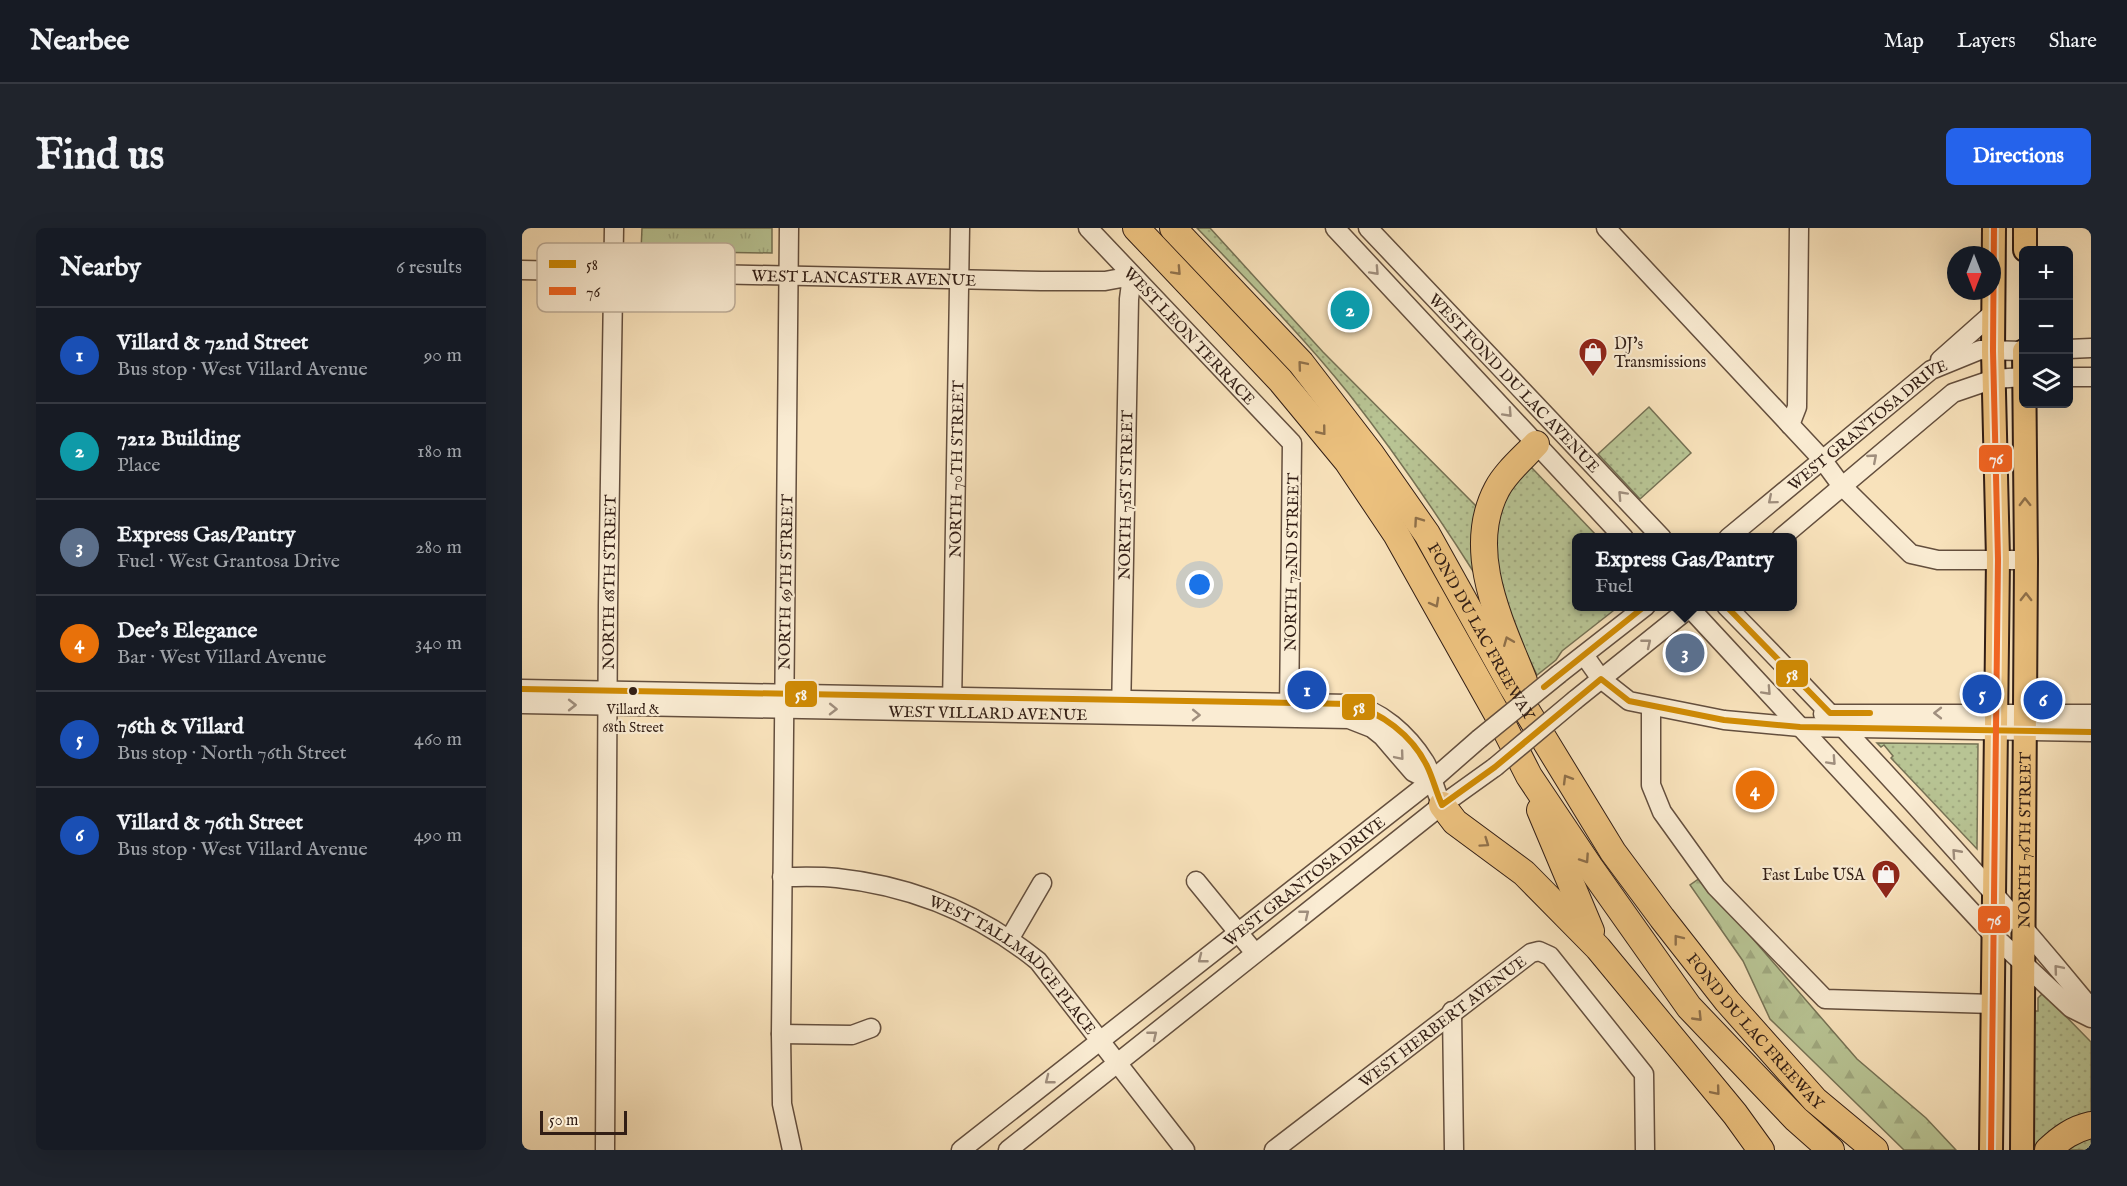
<!DOCTYPE html>
<html lang="en">
<head>
<meta charset="utf-8">
<style>
	body { margin:0; font-family:"IM FELL English",serif; background:#20242c; color:#f1f3f6 }
	.controls { position:absolute; right:18px; top:18px; display:grid; overflow:hidden; border-radius:9px; box-shadow:0 6px 24px #0002 }
	.controls button { width:54px; height:54px; display:grid; place-items:center; padding:0; border:0; border-bottom:2px solid #363941; background:#171b24; color:#f1f3f6; font:30px sans-serif }
	.compass { position:absolute; left:1425px; top:18px; width:54px; height:54px; border-radius:50%; background:#171b24; box-shadow:0 6px 24px #0002; rotate:180deg }
	.scale { position:absolute; left:18px; bottom:15px; width:87px; box-sizing:border-box; padding-left:6px; border:3px solid #321e15; border-top:0; font-size:16px; line-height:21px; white-space:nowrap; color:#321e15; -webkit-text-stroke:4px #faecd3; paint-order:stroke }
	.you { position:absolute; left:678px; top:357px; width:21px; height:21px; margin:-15px; border:4px solid #fff; border-radius:50%; background:#1a73e8; box-shadow:0 0 0 9px #1a73e833 }
	.badge { display:grid; place-items:center; width:39px; height:39px; border-radius:50%; background:#2563eb; color:#fff; font-size:20px; font-weight:700 }
	.pin { position:absolute; translate:-50% -50%; border:3px solid #fff; box-shadow:0 2px 6px #0006 }
	.popup { position:absolute; left:1050px; top:305px; width:225px; height:78px; box-sizing:border-box; display:grid; place-content:center; border-radius:9px; background:#171b24; filter:drop-shadow(0 2px 4px #0005); font-size:20px; white-space:nowrap; color:#9ea1a6 }
	.popup b { font-size:22px; color:#f1f3f6 }
	.popup::after { content:''; position:absolute; left:50%; top:100%; margin-left:-12px; border:12px solid transparent; border-top-color:#171b24 }
	.list { margin:0; padding:0; list-style:none }
	h2 { display:flex; justify-content:space-between; align-items:center; height:78px; margin:0; padding:0 24px; font-size:26px }
	h2 small { font-size:20px; font-weight:400; color:#9ea1a6 }
	.list li { display:grid; grid-template-columns:39px 1fr auto; gap:18px; align-items:center; box-sizing:border-box; height:96px; padding:0 24px; border-top:2px solid #363941 }
	.list b { display:block; font-size:22px; white-space:nowrap }
	.list p { margin:0; font-size:20px; white-space:nowrap; color:#9ea1a6 }
	.list em { font-size:20px; font-style:normal; color:#9ea1a6 }
	.icon { flex:none; width:33px; height:33px; fill:none; stroke:currentColor; stroke-width:2; stroke-linecap:round; stroke-linejoin:round }
	.map { position:relative; flex:none; width:1569px; height:922px; overflow:hidden; border-radius:9px }
	header { display:flex; align-items:center; gap:36px; box-sizing:border-box; height:84px; padding:0 30px; background:#171b24; border-bottom:2px solid #363941 }
	header strong { font-size:28px }
	nav { display:flex; gap:33px; margin-inline-start:auto; font-size:21px }
	.intro { display:flex; align-items:center; justify-content:space-between; box-sizing:border-box; height:144px; padding:0 36px }
	h1 { margin:0; font-size:42px }
	.button { padding:15px 27px; border-radius:9px; background:#2563eb; color:#fff; font-size:21px; font-weight:700 }
	main { display:flex; gap:36px; padding:0 36px }
	aside { flex:1; background:#171b24; border-radius:9px; box-shadow:0 6px 24px #0002 }
	.map>svg:first-child { display:block }
	.grass { fill:url(#grass-dots); stroke:#757154; stroke-width:1.5 }
	.forest { fill:url(#forest-firs); stroke:#757154; stroke-width:1.5 }
	.park { fill:url(#park-tufts); stroke:#757154; stroke-width:1.5 }
	.lines { fill:none; stroke-linecap:round; stroke-linejoin:round }
	.minor-casing { stroke:#644f3e; stroke-width:21 }
	.major-casing { stroke:#321e15; stroke-width:26 }
	.highway-casing { stroke:#321e15; stroke-width:28 }
	.minor { stroke:#faecd3; stroke-width:18 }
	.major { stroke:#ecc17e; stroke-width:22 }
	.highway { stroke:#ecc17e; stroke-width:26 }
	.minor-bridge-casing { stroke:#644f3e; stroke-width:21; stroke-linecap:butt }
	.minor-bridge { stroke:#faecd3; stroke-width:18 }
	.bus-1-casing { stroke:#faecd3; stroke-width:10 }
	.bus-2-casing { stroke:#faecd3; stroke-width:10 }
	.bus-1 { stroke:#d08b04; stroke-width:6 }
	.bus-2 { stroke:#f26522; stroke-width:6 }
	.oneway { stroke:#8f704a }
	.oneway2 { stroke:#a08f7e }
	.bus-dot { fill:#321e15; stroke:#faecd3; stroke-width:2 }
	.labels { text-anchor:middle; stroke-width:4.5; stroke-linejoin:round; paint-order:stroke }
	.bus-label { font-size:14px; fill:#321e15; stroke:#faecd3 }
	.street-label { font-size:16px; fill:#321e15; stroke:#faecd3 }
	.poi-label { font-size:16px; fill:#321e15; stroke:#faecd3; text-anchor:start }
	.key { fill:#faecd3; stroke:#beae9a; stroke-width:1.5 }
	.key-label { font-size:16px; fill:#321e15 }
	.line-badge { stroke:#faecd3; stroke-width:2 }
	.badge-label { font-size:16px; text-anchor:middle; font-weight:bold; fill:#fff }
</style>
</head>
<body>
<header>
<strong>Nearbee</strong>
<nav><a>Map</a><a>Layers</a><a>Share</a></nav>
</header>
<div class="intro"><h1>Find us</h1><a class="button">Directions</a></div>
<main>
<aside>
<h2>Nearby<small>6 results</small></h2>
<ul class="list">
<li><span class="badge" style="background:#1a4fb4">1</span><div><b>Villard &amp; 72nd Street</b><p>Bus stop · West Villard Avenue</p></div><em>90 m</em></li>
<li><span class="badge" style="background:#0f9aa8">2</span><div><b>7212 Building</b><p>Place</p></div><em>180 m</em></li>
<li><span class="badge" style="background:#5c6f8a">3</span><div><b>Express Gas/Pantry</b><p>Fuel · West Grantosa Drive</p></div><em>280 m</em></li>
<li><span class="badge" style="background:#e8710a">4</span><div><b>Dee's Elegance</b><p>Bar · West Villard Avenue</p></div><em>340 m</em></li>
<li><span class="badge" style="background:#1a4fb4">5</span><div><b>76th &amp; Villard</b><p>Bus stop · North 76th Street</p></div><em>460 m</em></li>
<li><span class="badge" style="background:#1a4fb4">6</span><div><b>Villard &amp; 76th Street</b><p>Bus stop · West Villard Avenue</p></div><em>490 m</em></li>
</ul>
</aside>
<div class="map">
<svg width="1569" height="922" viewBox="0 0 1569 922">
	<defs>
		<pattern id="grass-dots" width="8" height="8" patternUnits="userSpaceOnUse" patternTransform="scale(1.5)"><rect width="8" height="8" fill="#b8c494"/><path d="M2 2h.1M6 6h.1" fill="none" stroke="#9fa87f" stroke-width="1.8" stroke-linecap="round"/></pattern>
		<pattern id="forest-firs" width="22" height="20" patternUnits="userSpaceOnUse" patternTransform="scale(1.5)"><rect width="22" height="20" fill="#b8c494"/><path d="M5 1l3.5 6h-7zM16 11l3.5 6h-7z" fill="#9fa87f"/></pattern>
		<pattern id="park-tufts" width="24" height="20" patternUnits="userSpaceOnUse" patternTransform="scale(1.5)"><rect width="24" height="20" fill="#b8c494"/><path d="M3 7l-1-3M5 7V3M7 7l1-3M15 17l-1-3M17 17v-4M19 17l1-3" fill="none" stroke="#9fa87f"/></pattern>
	</defs>
	<rect width="100%" height="100%" fill="#f8e2bb"/>
	<filter id="stains"><feTurbulence type="fractalNoise" baseFrequency=".00333" numOctaves="4"/><feColorMatrix values="0 0 0 0 .2 0 0 0 0 .09 0 0 0 0 .02 0 0 0 .5 -.17"/></filter>
	<radialGradient id="worn" r=".72"><stop offset=".6" stop-color="#630" stop-opacity="0"/><stop offset="1" stop-color="#630" stop-opacity=".3"/></radialGradient>
	<path class="grass" d="M675,0H688L801,124L961,285L958,354C917,289 874,226 827,166C780,107 727,54 675,0Z
		M1127,179L1169,225L1118,271L1076,226Z
		M1010,240L1076,309L1055,310V378L1096,379L1040,423L1034,432L1015,447L983,381L972,345L973,284L997,243Z
		M1355,515L1456,516L1455,621L1369,530L1371,528L1362,517L1359,519Z
		M1521,765L1569,814V894L1520,922H1510V783H1516V770Z
		M1569,906V922H1537Z"/>
	<path class="forest" d="M1178,650L1335,831L1404,890L1434,922H1382L1248,791L1221,733L1168,657Z"/>
	<path class="park" d="M120,0H250V25L119,23Z"/>
	<g class="lines">
		<g class="minor-casing">
			<g id="minor">
				<path d="M267,0L259,806L260,876L270,922"/>
				<path id="s1" d="M566,0L770,215L767,486"/>
				<path d="M813,0L1102,310"/>
				<path id="s2" d="M846,0L1140,310"/>
				<path d="M1084,0L1299,230L1319,257L1389,326L1416,332H1504"/>
				<path id="s3" d="M0,42L519,53H583L610,48L607,71L599,486"/>
				<path d="M1546,121L1569,120"/>
				<path d="M1418,132L1471,85"/>
				<path d="M1546,149H1569"/>
				<path d="M1268,197L1275,179L1277,0"/>
				<path id="s4" d="M1206,310L1409,142L1458,122L1502,123"/>
				<path d="M1259,310L1431,165L1472,151L1502,149"/>
				<path d="M1166,378L1472,708L1549,780L1569,790"/>
				<path d="M1204,378C1329,505 1450,636 1563,773L1566,787"/>
				<path d="M1062,427L1079,451L1107,473L1202,492L1278,499L1569,504"/>
				<path d="M1037,446L1124,378"/>
				<path d="M0,461L827,476C858,481 886,507 903,534C908,541 914,566 920,577"/>
				<path d="M1053,472L1170,378"/>
				<path id="s5" d="M0,476L827,491L850,500L860,508L891,544L909,553"/>
				<path id="s6" d="M430,478L438,0"/>
				<path d="M1129,479V557L1140,584L1194,659L1303,771L1471,776"/>
				<path d="M1301,486H1569"/>
				<path id="s7" d="M260,649C278,649 297,648 315,650C390,658 458,686 516,733L663,922"/>
				<path d="M674,653L733,725"/>
				<path d="M488,710L520,655"/>
				<path d="M930,783L932,922"/>
				<path d="M259,806L330,807L349,800"/>
				<path id="s8" d="M83,922L86,378L92,0"/>
				<path id="s9" d="M439,922L909,553L957,511"/>
				<path d="M486,922L920,577L973,539"/>
				<path id="s10" d="M752,922L1009,725L1017,723L1028,728L1122,846L1123,922"/>
			</g>
		</g>
		<g class="major-casing">
			<g id="major">
				<path d="M1503,22V0"/>
				<path d="M1469,922L1476,331L1471,123L1472,0"/>
				<path id="s11" d="M1500,922L1504,332L1502,123"/>
			</g>
		</g>
		<g class="highway-casing">
			<g id="highway">
				<path d="M614,0L758,152L825,233L874,306L979,493L1007,548L1068,639L1167,779L1274,891L1309,922"/>
				<path id="s12" d="M651,0L779,135L849,226L905,306L989,457L1091,624L1140,690L1205,773L1293,872L1353,922"/>
				<path d="M1002,453C979,395 942,323 975,261C984,244 1001,230 1014,216"/>
				<path d="M920,577L933,594L1002,645L1076,720L1213,886L1239,922"/>
				<path d="M1018,582L1069,703"/>
				<path d="M1526,922C1539,910 1551,901 1569,897"/>
			</g>
		</g>
		<use href="#minor" class="minor"/>
		<use href="#major" class="major"/>
		<use href="#highway" class="highway"/>
		<g class="minor-bridge-casing">
			<path id="minor-bridge" d="M957,511L1037,446
				M973,539L1053,472"/>
		</g>
		<use href="#minor-bridge" class="minor-bridge"/>
		<g class="bus-1-casing">
			<path id="bus-1" d="M1204,378L1308,485H1348
				M1022,459L1123,378
				M0,461L827,476C859,484 890,507 905,538C911,550 914,564 920,577L973,539L1079,451L1107,473L1202,492L1278,499L1569,504"/>
		</g>
		<g class="bus-2-casing">
			<path id="bus-2" d="M1469,922L1476,331L1471,123L1472,0"/>
		</g>
		<use href="#bus-1" class="bus-1"/>
		<use href="#bus-2" class="bus-2"/>
	</g>
	<defs><path id="oneway-chevron" d="M-2-3.5L2.5 0L-2 3.5" fill="none" stroke-width="1.6" stroke-linecap="round" stroke-linejoin="round" transform="scale(1.5)"/></defs>
	<g class="oneway">
		<use href="#oneway-chevron" transform="translate(655 43) rotate(47)"/>
		<use href="#oneway-chevron" transform="translate(780 137) rotate(-130)"/>
		<use href="#oneway-chevron" transform="translate(800 203) rotate(51)"/>
		<use href="#oneway-chevron" transform="translate(1503 274) rotate(-91)"/>
		<use href="#oneway-chevron" transform="translate(896 293) rotate(-125)"/>
		<use href="#oneway-chevron" transform="translate(1504 369) rotate(-90)"/>
		<use href="#oneway-chevron" transform="translate(913 375) rotate(61)"/>
		<use href="#oneway-chevron" transform="translate(986 413) rotate(-112)"/>
		<use href="#oneway-chevron" transform="translate(1045 551) rotate(-121)"/>
		<use href="#oneway-chevron" transform="translate(963 615) rotate(35)"/>
		<use href="#oneway-chevron" transform="translate(1063 631) rotate(56)"/>
		<use href="#oneway-chevron" transform="translate(1156 711) rotate(-128)"/>
		<use href="#oneway-chevron" transform="translate(1176 789) rotate(46)"/>
		<use href="#oneway-chevron" transform="translate(1194 863) rotate(50)"/>
	</g>
	<g class="oneway2">
		<use href="#oneway-chevron" transform="translate(853 43) rotate(47)"/>
		<use href="#oneway-chevron" transform="translate(986 185) rotate(47)"/>
		<use href="#oneway-chevron" transform="translate(1351 230) rotate(-41)"/>
		<use href="#oneway-chevron" transform="translate(1100 267) rotate(-133)"/>
		<use href="#oneway-chevron" transform="translate(1250 272) rotate(140)"/>
		<use href="#oneway-chevron" transform="translate(1125 415) rotate(-39)"/>
		<use href="#oneway-chevron" transform="translate(1245 463) rotate(47)"/>
		<use href="#oneway-chevron" transform="translate(50 477)"/>
		<use href="#oneway-chevron" transform="translate(311 481) rotate(1)"/>
		<use href="#oneway-chevron" transform="translate(1416 485) rotate(-180)"/>
		<use href="#oneway-chevron" transform="translate(674 487) rotate(1)"/>
		<use href="#oneway-chevron" transform="translate(878 528) rotate(50)"/>
		<use href="#oneway-chevron" transform="translate(1310 533) rotate(47)"/>
		<use href="#oneway-chevron" transform="translate(1434 625) rotate(-132)"/>
		<use href="#oneway-chevron" transform="translate(783 686) rotate(-39)"/>
		<use href="#oneway-chevron" transform="translate(680 731) rotate(142)"/>
		<use href="#oneway-chevron" transform="translate(1536 741) rotate(-130)"/>
		<use href="#oneway-chevron" transform="translate(631 807) rotate(-39)"/>
		<use href="#oneway-chevron" transform="translate(527 852) rotate(142)"/>
	</g>
	<defs>
		<g id="shop-pin" transform="scale(1.5)"><path d="M0 17L-7.5 6A9.5 9.5 0 1 1 7.5 6Z" fill="#8f2418" stroke="#faecd3"/><path d="M-5-2.5h2.3a2.7 3.5 0 0 1 5.4 0H5L5.5 6h-11ZM-1.5-2.5h3a1.5 2.3 0 0 0-3 0Z" fill="#fff"/></g>
	</defs>
	<g fill-rule="evenodd">
		<use href="#shop-pin" x="1071" y="124"/>
		<use href="#shop-pin" x="1364" y="646"/>
	</g>
	<circle class="bus-dot" cx="111" cy="463" r="5"/>
	<g class="labels">
		<g class="bus-label">
			<text x="111" y="486">Villard &amp;<tspan x="111" dy="18">68th Street</tspan></text>
		</g>
		<g class="street-label">
			<text dy="6" stroke="none"><textPath href="#s3" startOffset="342">WEST LANCASTER AVENUE</textPath></text>
			<text dy="6" stroke="none"><textPath href="#s1" startOffset="148">WEST LEON TERRACE</textPath></text>
			<text dy="6" stroke="none"><textPath href="#s2" startOffset="213">WEST FOND DU LAC AVENUE</textPath></text>
			<text dy="6" stroke="none"><textPath href="#s4" startOffset="180">WEST GRANTOSA DRIVE</textPath></text>
			<text dy="6" stroke="none"><textPath href="#s6" startOffset="237">NORTH 70TH STREET</textPath></text>
			<text transform="translate(603 267) rotate(-89)" y="6">NORTH 71ST STREET</text>
			<text transform="translate(769 334) rotate(-89)" y="6">NORTH 72ND STREET</text>
			<text dy="6" stroke="none"><textPath href="#s8" startOffset="568">NORTH 68TH STREET</textPath></text>
			<text transform="translate(263 354) rotate(-89)" y="6">NORTH 69TH STREET</text>
			<text dy="6" stroke="none"><textPath href="#s12" startOffset="510">FOND DU LAC FREEWAY</textPath></text>
			<text dy="6" stroke="none"><textPath href="#s5" startOffset="466">WEST VILLARD AVENUE</textPath></text>
			<text dy="6" stroke="none"><textPath href="#s11" startOffset="310">NORTH 76TH STREET</textPath></text>
			<text dy="6" stroke="none"><textPath href="#s9" startOffset="436">WEST GRANTOSA DRIVE</textPath></text>
			<text dy="6" stroke="none"><textPath href="#s7" startOffset="258">WEST TALLMADGE PLACE</textPath></text>
			<text dy="6" stroke="none"><textPath href="#s10" startOffset="212">WEST HERBERT AVENUE</textPath></text>
			<text dy="6" stroke="none"><textPath href="#s12" startOffset="996">FOND DU LAC FREEWAY</textPath></text>
		</g>
		<g class="poi-label">
			<text x="1092" y="121">DJ's<tspan x="1092" dy="18">Transmissions</tspan></text>
			<text x="1343" y="652" text-anchor="end">Fast Lube USA</text>
		</g>
	</g>
	<rect x="15" y="15" width="198" height="69" rx="9" class="key"/>
	<rect x="27" y="32" width="27" height="8" fill="#d08b04"/>
	<rect x="27" y="59" width="27" height="8" fill="#f26522"/>
	<g class="key-label">
		<text x="64" y="42">58</text>
		<text x="64" y="69">76</text>
	</g>
	<g class="line-badge">
		<rect x="1456" y="216" width="35" height="29" rx="6" fill="#f26522"/>
		<rect x="1253" y="431" width="34" height="29" rx="6" fill="#d08b04"/>
		<rect x="262" y="452" width="34" height="28" rx="6" fill="#d08b04"/>
		<rect x="819" y="465" width="35" height="28" rx="6" fill="#d08b04"/>
		<rect x="1455" y="677" width="34" height="29" rx="6" fill="#f26522"/>
	</g>
	<g class="badge-label">
		<text x="1474" y="236">76</text>
		<text x="1270" y="452">58</text>
		<text x="279" y="472">58</text>
		<text x="837" y="485">58</text>
		<text x="1472" y="697">76</text>
	</g>
	<rect width="100%" height="100%" filter="url(#stains)"/>
	<rect width="100%" height="100%" fill="url(#worn)"/>
</svg>
<div class="controls">
<button>+</button>
<button>−</button>
<button><svg class="icon" aria-label="layers" viewBox="0 0 24 24"><path d="M12 4l9 5-9 5-9-5zM3 14l9 5 9-5"/></svg></button>
</div>
<svg class="compass" viewBox="-18 -18 36 36"><path d="M0-13l5 13h-10z" fill="#e53935"/><path d="M0 13l5-13h-10z" fill="#9ea1a6"/></svg>
<div class="scale">50 m</div>
<div class="you"></div>
<div class="pin badge" style="left:785px;top:462px;background:#1a4fb4">1</div>
<div class="pin badge" style="left:828px;top:82px;background:#0f9aa8">2</div>
<div class="pin badge" style="left:1163px;top:425px;background:#5c6f8a">3</div>
<div class="popup"><b>Express Gas/Pantry</b>Fuel</div>
<div class="pin badge" style="left:1233px;top:562px;background:#e8710a">4</div>
<div class="pin badge" style="left:1460px;top:466px;background:#1a4fb4">5</div>
<div class="pin badge" style="left:1521px;top:472px;background:#1a4fb4">6</div>
</div>
</main>
</body>
</html>
